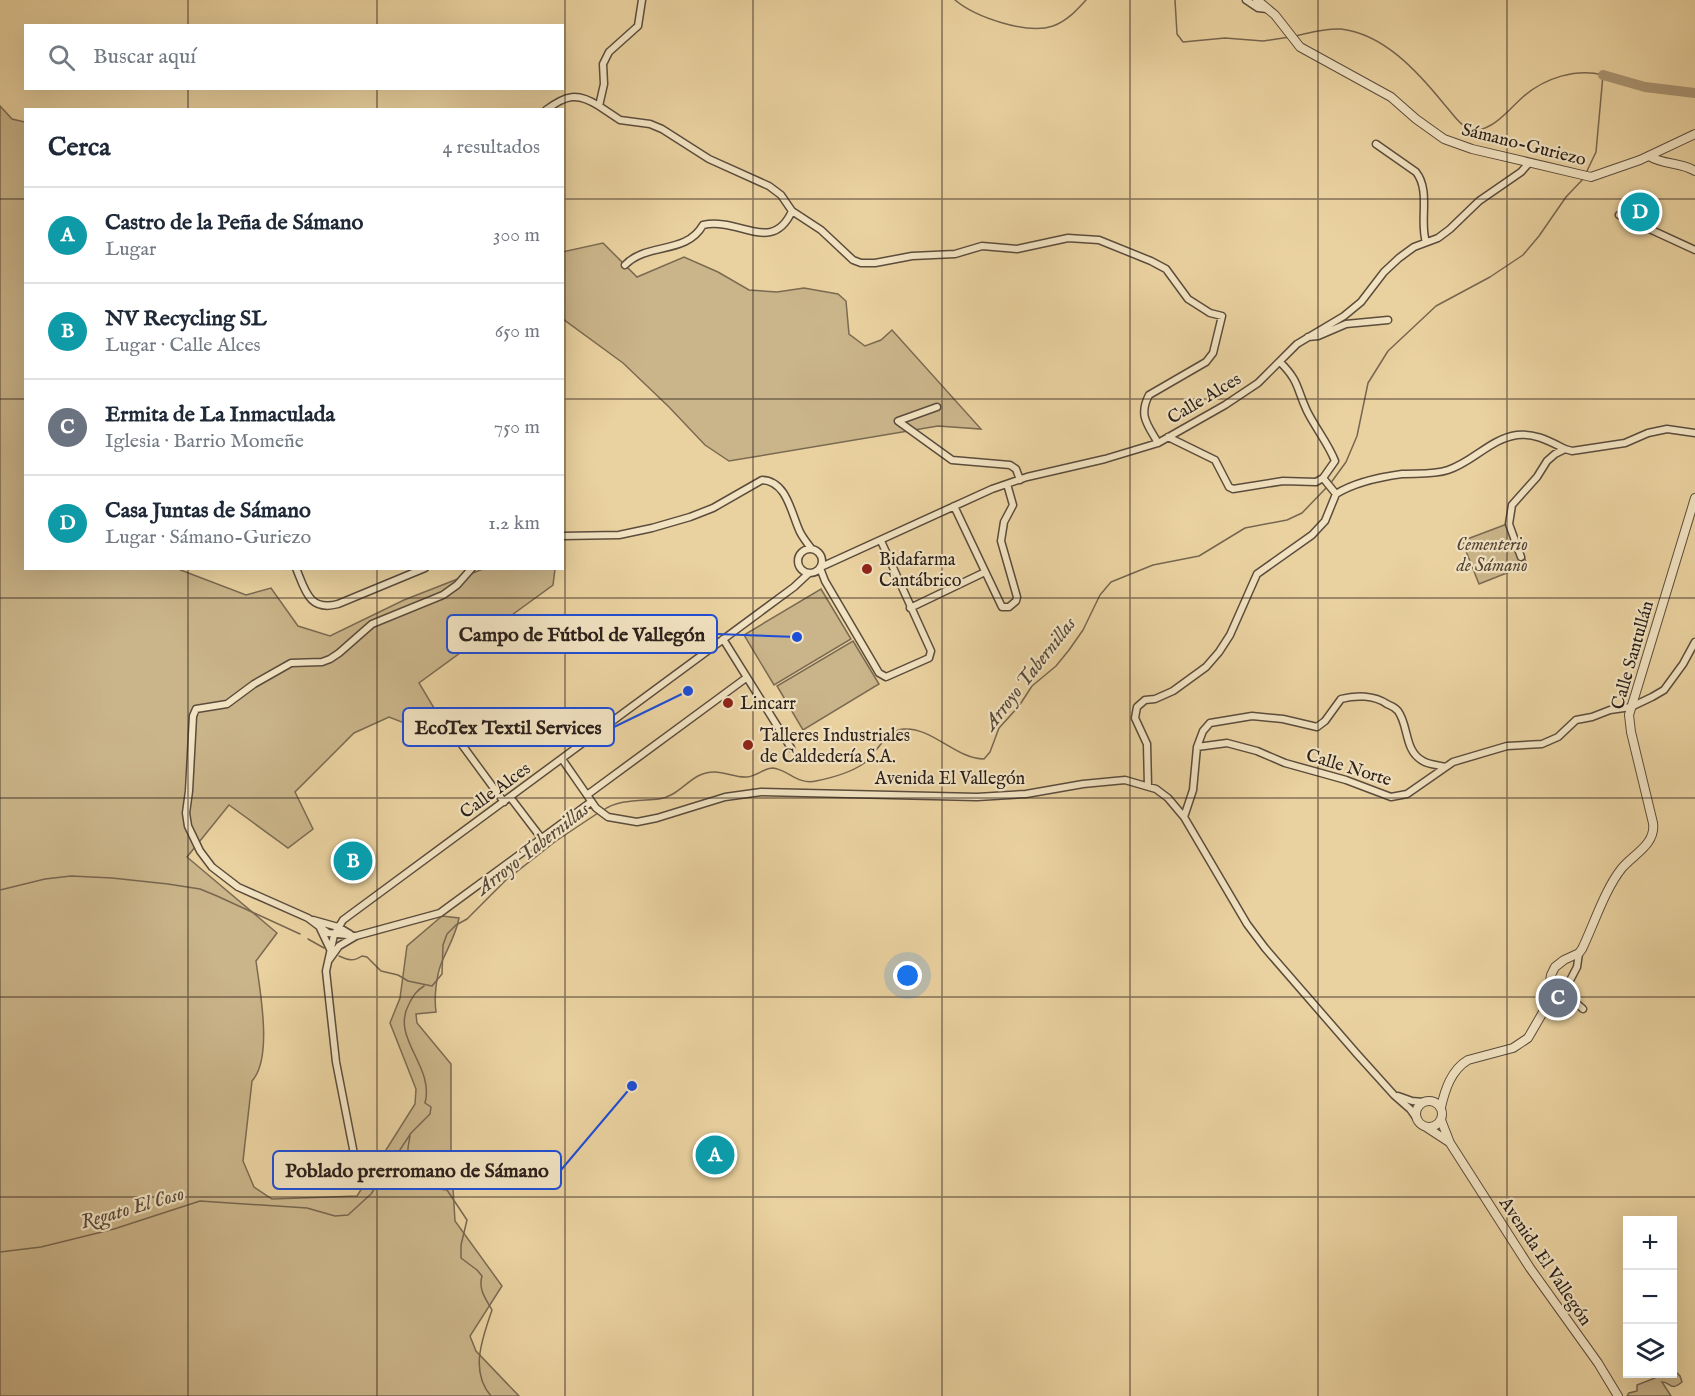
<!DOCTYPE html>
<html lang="es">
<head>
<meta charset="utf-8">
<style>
	body { margin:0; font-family:"IM FELL English",serif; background:#f2f2f3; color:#1f2937 }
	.controls { position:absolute; right:18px; bottom:18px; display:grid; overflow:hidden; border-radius:0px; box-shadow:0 6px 24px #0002 }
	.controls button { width:54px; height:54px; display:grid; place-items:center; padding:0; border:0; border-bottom:2px solid #e0e1e3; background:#fff; color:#1f2937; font:30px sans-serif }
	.you { position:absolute; left:908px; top:976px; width:21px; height:21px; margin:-15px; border:4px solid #fff; border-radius:50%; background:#1a73e8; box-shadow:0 0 0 9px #1a73e833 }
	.badge { display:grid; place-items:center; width:39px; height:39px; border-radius:50%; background:#ea580c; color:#fff; font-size:20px; font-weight:700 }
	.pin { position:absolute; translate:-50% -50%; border:3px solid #fff; box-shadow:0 2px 6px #0006 }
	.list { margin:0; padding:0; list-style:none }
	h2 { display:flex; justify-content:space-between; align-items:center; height:78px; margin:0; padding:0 24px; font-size:26px }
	h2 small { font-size:20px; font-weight:400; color:#747a83 }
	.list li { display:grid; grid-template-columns:39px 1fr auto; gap:18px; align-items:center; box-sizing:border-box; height:96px; padding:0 24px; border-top:2px solid #e0e1e3 }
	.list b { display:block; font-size:22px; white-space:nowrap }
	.list p { margin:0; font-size:20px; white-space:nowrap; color:#747a83 }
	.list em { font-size:20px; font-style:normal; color:#747a83 }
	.icon { flex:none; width:33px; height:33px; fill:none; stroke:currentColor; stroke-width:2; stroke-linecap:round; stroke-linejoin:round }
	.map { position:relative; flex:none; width:1695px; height:1396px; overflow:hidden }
	.search { position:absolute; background:#fff; box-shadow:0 6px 24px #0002; left:24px; top:24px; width:540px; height:66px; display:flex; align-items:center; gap:15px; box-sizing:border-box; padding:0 21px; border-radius:0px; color:#747a83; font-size:22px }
	.panel { position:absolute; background:#fff; box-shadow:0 6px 24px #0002; left:24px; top:108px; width:540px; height:462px; border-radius:0px }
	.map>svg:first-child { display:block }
	.green { fill:#cab489; stroke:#7a6a52; stroke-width:1.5 }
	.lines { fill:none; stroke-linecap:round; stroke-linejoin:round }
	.stream { stroke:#776650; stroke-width:1.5 }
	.river { stroke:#a99573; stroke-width:10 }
	.minor-casing { stroke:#5b4c3c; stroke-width:9 }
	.tertiary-casing { stroke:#5b4c3c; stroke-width:10 }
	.minor { stroke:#f1e2c1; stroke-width:6 }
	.tertiary { stroke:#f1e2c1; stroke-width:8 }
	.grid { fill:none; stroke:#2b201b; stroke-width:1.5; stroke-opacity:0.55 }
	.poi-dot { fill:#8f2418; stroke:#f1e2c1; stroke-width:2 }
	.labels { text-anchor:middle; stroke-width:4.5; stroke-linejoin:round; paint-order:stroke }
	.street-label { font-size:18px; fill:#2b201b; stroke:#f1e2c1 }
	.park-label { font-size:18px; font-style:italic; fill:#534536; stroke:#f1e2c1 }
	.poi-label { font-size:18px; fill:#2b201b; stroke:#f1e2c1; text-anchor:start }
	.water-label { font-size:20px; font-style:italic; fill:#57493a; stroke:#f1e2c1 }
	.leader { fill:none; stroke:#1d4ed8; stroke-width:2 }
	.callout-dot { fill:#1d4ed8; stroke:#f1e2c1; stroke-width:2 }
	.callout { fill:#f1e2c1; stroke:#1d4ed8; stroke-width:2 }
	.callout-label { font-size:20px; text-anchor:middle; font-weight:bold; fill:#2b201b }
</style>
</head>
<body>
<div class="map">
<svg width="1695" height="1396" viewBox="0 0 1695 1396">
	<rect width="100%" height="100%" fill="#ead2a0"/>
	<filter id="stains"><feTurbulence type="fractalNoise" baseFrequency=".00333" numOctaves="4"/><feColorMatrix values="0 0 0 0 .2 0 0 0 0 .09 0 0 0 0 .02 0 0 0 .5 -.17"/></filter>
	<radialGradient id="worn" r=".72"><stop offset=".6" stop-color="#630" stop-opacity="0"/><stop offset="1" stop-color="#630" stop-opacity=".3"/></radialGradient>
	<path class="green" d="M0,106L12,119L25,122L26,568L178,569L246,595L271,588L298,626L330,636L404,600L483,569H555L553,585L419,683L440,718L422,730L389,717L354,733L295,792L313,829L288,848L229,805L187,857L277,933L256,961C260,991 273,1058 252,1081L243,1161L254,1187L272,1199L357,1196L415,1104L416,1089L390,1023L400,998L407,946L442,916L459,918C456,935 447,949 441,964C436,978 434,998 436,1012L416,1014L417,1023L451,1064V1155L455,1221L502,1286L470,1336L476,1351L519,1396H0Z
		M603,243L637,277L684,257L718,272L749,290L777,292L804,288L838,294L846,301L849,334L865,346L881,340L892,330L981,429L938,426L729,461L705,445L669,407L623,363L563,319L562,252Z
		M1507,524L1520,558L1524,556L1527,565L1479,584L1462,541Z
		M821,589L851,639L774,685L744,635Z
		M853,641L879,684L803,730L777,686Z
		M1673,1369L1680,1376L1682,1382C1670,1392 1671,1382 1662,1382L1671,1396H1627L1629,1393L1637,1391V1385L1655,1378L1656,1374H1672Z"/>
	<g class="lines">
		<path class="stream" d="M955,0C975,17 1027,35 1053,26C1067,21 1077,10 1086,0
			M1175,0L1177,34L1183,42L1225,38L1263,41L1290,37
			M1295,36C1309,33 1325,28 1341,29C1384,34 1418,72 1444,104C1453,114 1461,128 1475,131C1497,127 1508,110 1524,96C1545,78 1576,68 1603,75L1596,152L1586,173
			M1330,484L1346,462L1357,436L1368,383L1388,351L1436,306L1490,277L1523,255L1539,236L1566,197L1584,178
			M602,811C618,799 640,801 659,799C675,797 685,783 698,776C718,766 730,778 747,777C757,776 764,768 773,768C789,770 797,785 816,781C831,778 851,772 863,764C877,754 885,730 904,729C932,727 956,759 984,759L990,752L999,728L1019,706L1032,686L1056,666L1069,650L1083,630L1100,595L1111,582L1153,565L1199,556L1245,528L1287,520L1302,513L1327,487
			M0,890L45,879L71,876L112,878L168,884L200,889L217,896L300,934
			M308,939L324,948
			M339,956C348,960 353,962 362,956L367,957L381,971L398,975L408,981L432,986L442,974L443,945L447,934L456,925L467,919L506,880L556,841L598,813
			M410,1136C409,1142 407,1149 408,1155C408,1174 428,1189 447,1190L467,1220L461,1245V1258L477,1270L482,1276C478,1290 486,1299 492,1310C483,1337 469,1371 491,1396
			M0,1252L41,1247L114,1229L200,1201L307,1208L335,1216L348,1215L371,1194L411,1133L430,1114L431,1107L425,1103C435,1066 390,1038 409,1004C413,996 416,991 424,986"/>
		<path class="river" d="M1603,75L1645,87L1695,93"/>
		<g class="minor-casing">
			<path id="minor" d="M642,0L638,26L609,52L603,64L604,84L599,106L620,120L650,124L662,129L709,159L769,186L781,195L792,211L821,230L853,260L861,263H875L912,256L955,254L982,246L1017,249L1068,238L1099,240L1151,261L1166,269L1188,299L1210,313L1222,316L1213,353L1206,362L1149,395C1138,416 1148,425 1158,443
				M1246,0L1258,8L1267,9
				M546,110C566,95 577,92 599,106
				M1376,144L1416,172C1431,191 1419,221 1426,242
				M1619,215L1695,250
				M625,265C647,242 686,255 703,225C740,217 772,255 792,211
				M1308,337L1318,336L1346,324L1388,320
				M937,407L898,421L952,460L1010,465L1016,469L1020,480
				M1168,437L1215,460L1229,487L1233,489L1283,481L1316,482L1323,478L1335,461C1328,443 1316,429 1307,411C1296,388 1300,382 1280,362
				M1323,478L1336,494
				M954,506L1002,607H1009L1016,601L1017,597L1001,541L1004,522L1013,505L1007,484
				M562,536L619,535L652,528L690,517L713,508L762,480C787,481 791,513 800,532C803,538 807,543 811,548
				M798 561a12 12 0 1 1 24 0a12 12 0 1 1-24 0Z
				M1521,557L1509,524L1512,505L1537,477L1547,461L1555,454L1565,449L1572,451L1625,443L1648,433L1667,429L1695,433
				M821,567L992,489L1027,477L1105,459L1158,443L1225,405L1258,383L1297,344L1344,316L1361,302L1384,272L1399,258L1414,247L1438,238L1450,229L1479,201L1521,172L1529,163
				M296,568C305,590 309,612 338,604L425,568
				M820,568L825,581L879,673L886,677L929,658L931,651L881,541
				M910,608L985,572
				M723,639L791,748
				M446,723L504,802
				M1197,747L1227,743L1257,751L1285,763L1346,780L1391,797L1407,794L1453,762L1507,746L1542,744L1558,737L1576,720L1592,717L1610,710L1631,707L1652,697L1664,690L1683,664L1695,642
				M562,759L596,808L608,817L637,822L657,818L725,797L761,792L977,797L1026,794L1083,784L1125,780L1156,789L1168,798L1184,817L1247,924L1265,948L1357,1054L1394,1095L1410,1109L1417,1119
				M1148,786L1147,744L1135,718L1137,707L1145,700L1155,699L1173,691L1206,667L1219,652L1230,635L1257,574L1312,535L1325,521L1336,494C1355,482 1380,477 1402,474C1417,473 1433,475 1448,470C1473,462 1490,439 1517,435C1535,433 1549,441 1565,449
				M587,795L746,678
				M510,797L542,839
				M1184,817L1193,790L1197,747L1203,731L1210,723L1252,716L1283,719L1317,727L1325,721L1341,699C1356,695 1374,695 1387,704C1391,706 1395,707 1398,711C1409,726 1404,751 1423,761C1429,765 1439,765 1446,767
				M313,920L338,927L350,934
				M320,928L330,949
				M356,936L328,933L308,918L238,887L212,867L200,851L188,826L186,813L189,791L193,716L196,709L227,704L254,684L291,663L322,662L330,659L339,653L372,624L443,595L457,585L472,568
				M329,960L339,946L356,936L440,913L591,802
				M1564,992L1577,967L1579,953
				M1548,1001L1557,990L1564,992L1583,1009
				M1398,1096L1412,1101L1423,1102
				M346.5 1173a5.5 5.5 0 1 1 11 0a5.5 5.5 0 1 1-11 0Z
				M351,1168L355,1159L336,1062L326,971L334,935L343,920L794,587L809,573"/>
		</g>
		<g class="tertiary-casing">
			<path id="tertiary" d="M1257,0L1275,15L1300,47L1391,97L1416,119L1444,139L1472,149L1591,177L1640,160L1695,134
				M1649,156C1663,165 1681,162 1695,171
				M1416 1114a13 13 0 1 1 26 0a13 13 0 1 1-26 0Z
				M1441,1107C1445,1090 1451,1070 1468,1060L1513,1048L1528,1038L1546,1007L1551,975L1555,967L1564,960L1579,953L1582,949C1594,924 1605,889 1622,868C1634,854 1656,844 1653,823L1631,732L1629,715L1695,498
				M1441,1120L1450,1143L1530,1268L1598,1363L1618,1396
				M1426,1127L1449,1142"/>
		</g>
		<use href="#minor" class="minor"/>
		<use href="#tertiary" class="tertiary"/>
	</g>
	<path class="grid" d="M188,0V26M377,0V26M565,0V1396M753,0V1396M942,0V1396M1130,0V1396M1318,0V1396M1507,0V1396M188,88V110M377,88V110M0,199H26M562,199H1695M0,399H26M562,399H1695M188,568V1396M377,568V1396M0,598H1695M0,798H1695M0,997H1695M0,1197H1695"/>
	<g class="poi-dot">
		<circle cx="867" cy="569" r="6"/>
		<circle cx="728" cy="703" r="6"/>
		<circle cx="748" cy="745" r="6"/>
	</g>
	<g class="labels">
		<g class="street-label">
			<text transform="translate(1524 144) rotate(14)" y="6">Sámano-Guriezo</text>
			<text transform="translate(1204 398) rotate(-31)" y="6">Calle Alces</text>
			<text transform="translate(1632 655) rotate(-74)" y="6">Calle Santullán</text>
			<text transform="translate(1349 767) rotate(17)" y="6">Calle Norte</text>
			<text x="950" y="784">Avenida El Vallegón</text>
			<text transform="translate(495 790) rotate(-36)" y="6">Calle Alces</text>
			<text transform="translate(1546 1261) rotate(56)" y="6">Avenida El Vallegón</text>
		</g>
		<g class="park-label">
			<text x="1492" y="550">Cementerio<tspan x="1492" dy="21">de Sámano</tspan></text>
		</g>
		<g class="poi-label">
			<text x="879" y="565">Bidafarma<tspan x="879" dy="21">Cantábrico</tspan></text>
			<text x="740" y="709">Lincarr</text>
			<text x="760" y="741">Talleres Industriales<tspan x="760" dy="21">de Caldedería S.A.</tspan></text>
		</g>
		<g class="water-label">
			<text transform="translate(1029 673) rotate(-52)" y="7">Arroyo Tabernillas</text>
			<text transform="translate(532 848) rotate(-38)" y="7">Arroyo Tabernillas</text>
			<text transform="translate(132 1207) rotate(-16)" y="7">Regato El Coso</text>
		</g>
	</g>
	<path class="leader" d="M797 637L717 634M688 691L614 727M632 1086L561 1170"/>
	<g class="callout-dot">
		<circle cx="797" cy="637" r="6"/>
		<circle cx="688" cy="691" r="6"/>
		<circle cx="632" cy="1086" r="6"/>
	</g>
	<g class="callout">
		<rect x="447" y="615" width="270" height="38" rx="6"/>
		<rect x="403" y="708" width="211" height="38" rx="6"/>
		<rect x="273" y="1151" width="288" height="38" rx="6"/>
	</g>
	<g class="callout-label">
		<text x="582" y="641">Campo de Fútbol de Vallegón</text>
		<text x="508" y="734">EcoTex Textil Services</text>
		<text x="417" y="1177">Poblado prerromano de Sámano</text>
	</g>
	<rect width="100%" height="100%" filter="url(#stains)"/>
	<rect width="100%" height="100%" fill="url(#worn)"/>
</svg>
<div class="controls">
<button>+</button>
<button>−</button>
<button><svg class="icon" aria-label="layers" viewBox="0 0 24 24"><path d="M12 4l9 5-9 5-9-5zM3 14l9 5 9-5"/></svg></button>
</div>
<div class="you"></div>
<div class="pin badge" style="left:715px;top:1155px;background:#0f9aa8">A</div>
<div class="pin badge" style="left:353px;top:861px;background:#0f9aa8">B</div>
<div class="pin badge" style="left:1558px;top:998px;background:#6b7280">C</div>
<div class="pin badge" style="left:1640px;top:212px;background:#0f9aa8">D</div>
<div class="search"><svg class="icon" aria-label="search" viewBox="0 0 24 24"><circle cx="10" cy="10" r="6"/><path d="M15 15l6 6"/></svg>Buscar aquí</div>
<section class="panel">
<h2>Cerca<small>4 resultados</small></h2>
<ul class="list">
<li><span class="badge" style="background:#0f9aa8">A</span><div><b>Castro de la Peña de Sámano</b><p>Lugar</p></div><em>300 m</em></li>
<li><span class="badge" style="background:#0f9aa8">B</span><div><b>NV Recycling SL</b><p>Lugar · Calle Alces</p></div><em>650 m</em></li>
<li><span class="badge" style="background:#6b7280">C</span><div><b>Ermita de La Inmaculada</b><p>Iglesia · Barrio Momeñe</p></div><em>750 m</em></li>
<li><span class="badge" style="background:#0f9aa8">D</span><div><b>Casa Juntas de Sámano</b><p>Lugar · Sámano-Guriezo</p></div><em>1.2 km</em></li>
</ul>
</section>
</div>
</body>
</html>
